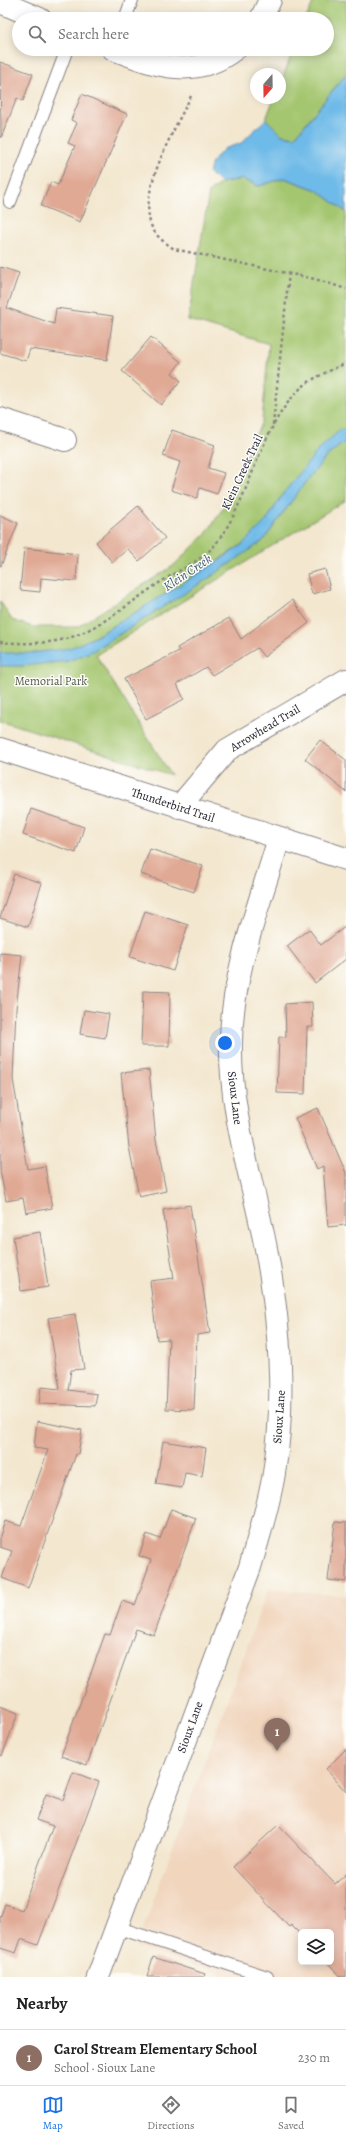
<!DOCTYPE html>
<html lang="en">
<head>
<meta charset="utf-8">
<style>
	body { margin:0; font-family:Alegreya,serif; background:#f6f6f6; color:#222 }
	.controls { position:absolute; right:12px; bottom:12px; display:grid; overflow:hidden; border-radius:6px; box-shadow:0 2px 10px #0003 }
	.controls button { width:36px; height:36px; display:grid; place-items:center; padding:0; border:0; border-bottom:1px solid #e0e0e0; background:#fff; color:#222; font:20px sans-serif }
	.compass { position:absolute; left:250px; top:68px; width:36px; height:36px; border-radius:50%; background:#fff; box-shadow:0 2px 10px #0003; rotate:200deg }
	.you { position:absolute; left:225px; top:1043px; width:14px; height:14px; margin:-10px; border:3px solid #fff; border-radius:50%; background:#1a73e8; box-shadow:0 0 0 6px #1a73e833 }
	.badge { display:grid; place-items:center; width:26px; height:26px; border-radius:50%; background:#1a73e8; color:#fff; font-size:13px; font-weight:700 }
	.pin { position:absolute; translate:-50% -33px; filter:drop-shadow(0 1px 2px #0008) }
	.pin::after { content:''; position:absolute; top:21px; width:14px; height:12px; background:inherit; clip-path:polygon(0 0,100% 0,50% 100%) }
	.list { margin:0; padding:0; list-style:none }
	h2 { display:flex; justify-content:space-between; align-items:center; height:52px; margin:0; padding:0 16px; font-size:17px }
	h2 small { font-size:13px; font-weight:400; color:#767676 }
	.list li { display:grid; grid-template-columns:26px 1fr auto; gap:12px; align-items:center; box-sizing:border-box; height:56px; padding:0 16px; border-top:1px solid #e0e0e0 }
	.list b { display:block; font-size:15px; white-space:nowrap }
	.list p { margin:0; font-size:13px; white-space:nowrap; color:#767676 }
	.list em { font-size:13px; font-style:normal; color:#767676 }
	.icon { flex:none; width:22px; height:22px; fill:none; stroke:currentColor; stroke-width:2; stroke-linecap:round; stroke-linejoin:round }
	.map { position:relative; flex:none; width:346px; height:1977px; overflow:hidden }
	.search { position:absolute; background:#fff; box-shadow:0 2px 10px #0003; left:12px; right:12px; top:12px; height:44px; display:flex; align-items:center; gap:10px; box-sizing:border-box; padding:0 14px; border-radius:22px; color:#767676; font-size:15px }
	.sheet { height:108px; background:#fff }
	nav { display:flex; justify-content:space-around; align-items:center; box-sizing:border-box; height:56px; border-top:1px solid #e0e0e0; background:#fff; font-size:11px; color:#767676 }
	nav a { display:grid; justify-items:center; gap:2px }
	nav .on { color:#1a73e8 }
	.map>svg:first-child { display:block }
	.built { fill:#f1d5bd; fill-rule:evenodd }
	.green { fill:#a4c66f; stroke:#637455 }
	.water { fill:#6ebae8; stroke:#486e92 }
	.building { fill:#e0a994 }
	.lines { fill:none; stroke-linecap:round; stroke-linejoin:round }
	.lane-casing { stroke:#8a8485; stroke-width:14 }
	.street-casing { stroke:#8a8485; stroke-width:24 }
	.path { stroke:#8a8485; stroke-width:2.5; stroke-dasharray:3 3; stroke-linecap:butt }
	.lane { stroke:#fff; stroke-width:12 }
	.street { stroke:#fff; stroke-width:22 }
	.labels { text-anchor:middle; stroke-width:3; stroke-linejoin:round; paint-order:stroke }
	.street-label { font-size:12px; fill:#22223b; stroke:#fdfcf7 }
	.park-label { font-size:12px; fill:#505b4d; stroke:#fdfcf7 }
	.water-label { font-size:13px; font-style:italic; fill:#3d5778; stroke:#fdfcf7 }
</style>
</head>
<body>
<div class="map">
<svg width="346" height="1977" viewBox="0 0 346 1977">
	<rect width="100%" height="100%" fill="#fdfcf7"/>
	<filter id="ink" filterUnits="userSpaceOnUse"><feTurbulence type="fractalNoise" baseFrequency=".025" numOctaves="2"/><feDisplacementMap in="SourceGraphic" scale="8" xChannelSelector="R" yChannelSelector="G"/><feConvolveMatrix kernelMatrix="1 2 1 2 8 2 1 2 1" color-interpolation-filters="sRGB"/></filter>
	<filter id="wash" filterUnits="userSpaceOnUse"><feTurbulence type="fractalNoise" baseFrequency=".012" numOctaves="4" result="noise"/><feDisplacementMap in="SourceGraphic" scale="16" xChannelSelector="R" yChannelSelector="G"/><feGaussianBlur stdDeviation="0.9" result="paint"/><feColorMatrix in="noise" values="0 0 0 0 0 0 0 0 0 0 0 0 0 0 0 0 0 1.4 0 .05"/><feComposite in="paint" operator="in"/></filter>
	<g filter="url(#wash)">
		<rect width="100%" height="100%" fill="#f3e7cf"/>
		<path class="built" d="M268,1589L346,1596V1977H233L136,1948ZM301,1932H331V1962H301Z"/>
		<path class="green" d="M314,0H346V74L295,137L282,135L266,119L274,98H280V84L294,49H327V19H306Z
			M284,178L317,190L346,212V428L340,430L282,495L267,520L243,544L131,616L87,641L93,650L100,647L263,541L304,484L327,456L346,441V500L96,655L171,775L0,720V601L12,620L33,627H77L173,566L206,534L225,505L262,421L269,344L188,320L209,192L221,183L241,179L259,186Z"/>
		<path class="water" d="M346,74V212L317,190L284,178L259,186L241,179L221,183L209,173L212,162L224,149L241,143L266,119L282,135L295,137Z
			M346,428V441L327,456L304,484L263,541L209,578L93,651L68,661L22,666H0V653H33L70,648L97,636L220,560L243,544L267,520L282,495L319,449L340,430Z"/>
		<g id="blocks">
			<path class="building" d="M0,62L33,74L23,101L17,98L1,138Z
				M82,94L127,114L80,222L41,206L51,182L58,185L75,146L68,143L77,123L71,120Z
				M0,267L19,273L7,308L54,324L56,308L113,316L107,360L30,349L26,361L0,353Z
				M151,337L181,362L172,373L181,381L161,405L122,371Z
				M172,430L215,445L208,468L224,473L217,494L200,488L197,498L171,490L180,462L163,456Z
				M138,506L165,538L139,561L128,549L112,562L96,542Z
				M0,515L18,523L1,566H0Z
				M24,548L78,554L76,581L41,578L40,592L20,590Z
				M325,569L330,589L312,594L307,574Z
				M292,600L309,623L264,657L257,648L212,675L206,667L177,684L184,699L146,719L124,679L179,651L177,648L229,618L241,639Z
				M320,740L346,760V792L305,759Z
				M31,809L84,827L76,853L23,835Z
				M150,849L203,866L194,892L141,874Z
				M14,874L42,883L28,927L0,918Z
				M145,911L188,925L173,971L130,957Z
				M346,926V959L315,983L287,946L309,929L321,945Z
				M0,953L22,955L16,1009L13,1079L28,1169L45,1166L52,1208L26,1213L23,1198L6,1201L0,1170Z
				M143,991L170,992L169,1046H141Z
				M312,1002L313,1027H307L305,1094L277,1093L279,1037H286L285,1004Z
				M84,1010L109,1014L105,1038L80,1034Z
				M149,1070L156,1140L166,1191L139,1197L129,1147L121,1073Z
				M318,1108L346,1173V1225L328,1227L323,1166L317,1169L295,1118Z
				M190,1205L210,1333L197,1335L194,1410L166,1409L169,1339L157,1340L150,1281L174,1278L163,1210Z
				M40,1232L48,1287L21,1291L13,1237Z
				M75,1314L84,1369L71,1370L68,1390L97,1394L95,1406L39,1404L41,1387L60,1389L48,1318Z
				M37,1421L82,1430L78,1454H76L28,1588L2,1578L12,1551L0,1547V1536L5,1521L21,1526L48,1450L34,1448Z
				M163,1441L206,1448L202,1476L185,1473L182,1488L156,1484Z
				M171,1509L196,1518L154,1635L136,1629L87,1765L61,1756L105,1634L110,1635L122,1601L135,1605L151,1560L139,1556L147,1534L160,1539Z
				M335,1522L346,1523V1582L328,1580Z
				M0,1706L18,1713L2,1756L0,1755Z
				M346,1749V1792L326,1769Z
				M73,1772L99,1782L38,1945L21,1939L16,1953L0,1948V1918L5,1904L22,1910L53,1826L36,1820L46,1794L63,1800Z
				M278,1825L335,1884L346,1874V1977H341L327,1962H331V1932H301V1935L291,1925L289,1927L233,1867Z
				M153,1957L205,1974L204,1977H147Z"/>
		</g>
	</g>
	<g filter="url(#ink)">
		<use href="#blocks" fill-opacity="0" stroke="#8a8485" stroke-width="1"/>
		<g class="lines">
			<g class="lane-casing">
				<path id="lane" d="M125,19L132,0
					M10,202L67,49
					M116,1927L267,1977"/>
			</g>
			<g class="street-casing">
				<path id="street" d="M0,2L40,19
					M261,19L270,0
					M113,49C155,65 195,81 235,49
					M0,419L65,440
					M0,749L346,859
					M179,807L227,750L346,680
					M98,1977L250,1567C259,1536 269,1505 274,1473C286,1399 280,1326 267,1254C254,1183 229,1114 231,1041C232,972 260,904 279,838"/>
			</g>
			<path class="path" d="M191,96C176,127 133,198 154,231C159,239 167,244 174,249L315,279L346,289
				M273,425L289,273
				M0,642C21,644 49,644 69,638C102,627 131,602 159,583C177,571 200,562 214,546C252,499 257,430 301,388C313,377 332,370 346,363"/>
			<use href="#lane" class="lane"/>
			<use href="#street" class="street"/>
		</g>
	</g>
	<g class="labels">
		<g class="street-label">
			<text transform="translate(242 472) rotate(-65)" y="4">Klein Creek Trail</text>
			<text transform="translate(265 728) rotate(-31)" y="4">Arrowhead Trail</text>
			<text transform="translate(173 805) rotate(18)" y="4">Thunderbird Trail</text>
			<text transform="translate(235 1098) rotate(83)" y="4">Sioux Lane</text>
			<text transform="translate(279 1417) rotate(-86)" y="4">Sioux Lane</text>
			<text transform="translate(190 1727) rotate(-70)" y="4">Sioux Lane</text>
		</g>
		<g class="park-label">
			<text x="51" y="685">Memorial Park</text>
		</g>
		<g class="water-label">
			<text transform="translate(187 572) rotate(-34)" y="5">Klein Creek</text>
		</g>
	</g>
</svg>
<div class="controls">
<button><svg class="icon" aria-label="layers" viewBox="0 0 24 24"><path d="M12 4l9 5-9 5-9-5zM3 14l9 5 9-5"/></svg></button>
</div>
<svg class="compass" viewBox="-18 -18 36 36"><path d="M0-13l5 13h-10z" fill="#e53935"/><path d="M0 13l5-13h-10z" fill="#767676"/></svg>
<div class="you"></div>
<div class="pin badge" style="left:277px;top:1751px;background:#8d6e63">1</div>
<div class="search"><svg class="icon" aria-label="search" viewBox="0 0 24 24"><circle cx="10" cy="10" r="6"/><path d="M15 15l6 6"/></svg>Search here</div>
</div>
<section class="sheet">
<h2>Nearby<small></small></h2>
<ul class="list">
<li><span class="badge" style="background:#8d6e63">1</span><div><b>Carol Stream Elementary School</b><p>School · Sioux Lane</p></div><em>230 m</em></li>
</ul>
</section>
<nav>
<a class="on"><svg class="icon" aria-label="map" viewBox="0 0 24 24"><path d="M3 6l6-2 6 2 6-2v14l-6 2-6-2-6 2zM9 4v14M15 6v14"/></svg>Map</a>
<a><svg class="icon" aria-label="directions" viewBox="0 0 24 24"><path d="M12 3l9 9-9 9-9-9zM9 14v-3h6M13 9l2 2-2 2"/></svg>Directions</a>
<a><svg class="icon" aria-label="saved" viewBox="0 0 24 24"><path d="M7 4h10v16l-5-4-5 4z"/></svg>Saved</a>
</nav>
</body>
</html>
